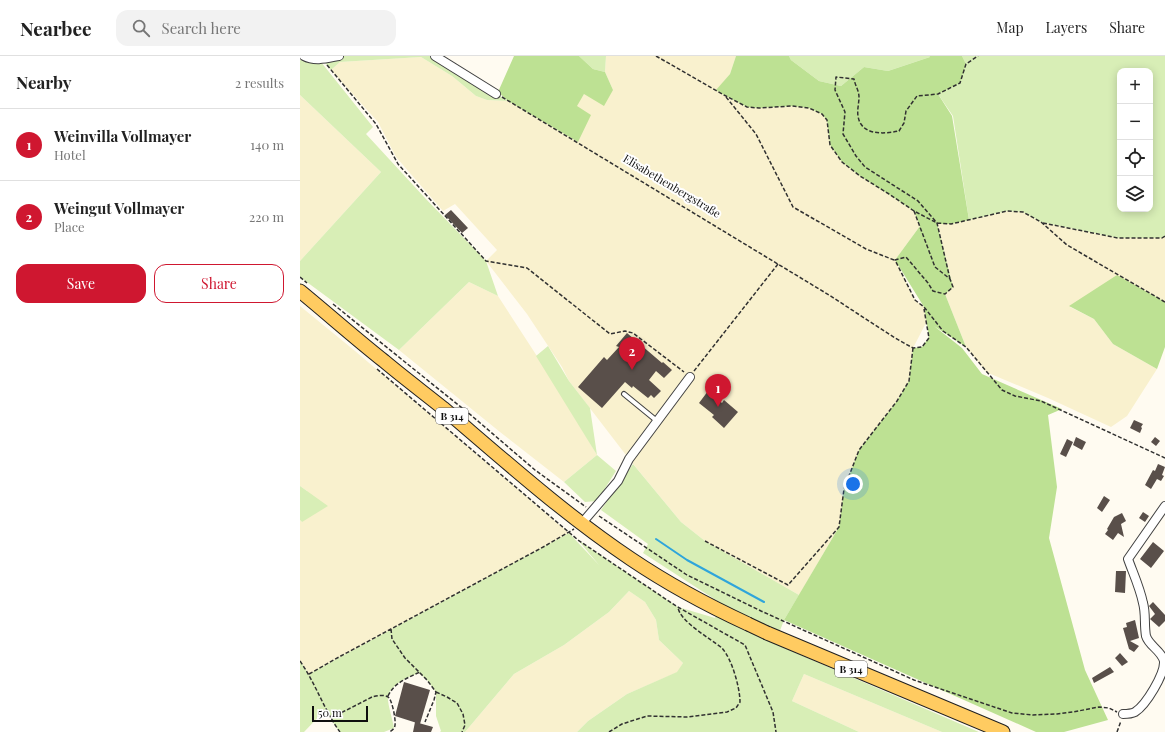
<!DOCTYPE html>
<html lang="en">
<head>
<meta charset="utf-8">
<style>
	body { margin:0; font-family:"Playfair Display",serif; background:#f2f2f2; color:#222 }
	.controls { position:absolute; right:12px; top:12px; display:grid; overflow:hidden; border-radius:8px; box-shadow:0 2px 10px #0003 }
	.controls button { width:36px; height:36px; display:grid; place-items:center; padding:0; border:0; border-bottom:1px solid #e0e0e0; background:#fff; color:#222; font:20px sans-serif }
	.scale { position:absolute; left:12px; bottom:10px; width:56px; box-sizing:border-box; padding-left:4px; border:2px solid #0f0f0f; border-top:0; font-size:11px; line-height:14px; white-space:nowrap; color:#0f0f0f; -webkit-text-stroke:3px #fff; paint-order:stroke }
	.you { position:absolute; left:553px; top:428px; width:14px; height:14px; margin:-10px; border:3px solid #fff; border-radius:50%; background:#1a73e8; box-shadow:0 0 0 6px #1a73e833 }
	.badge { display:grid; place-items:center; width:26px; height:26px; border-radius:50%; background:#cf1730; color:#fff; font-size:13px; font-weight:700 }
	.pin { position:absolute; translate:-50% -33px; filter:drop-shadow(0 1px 2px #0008) }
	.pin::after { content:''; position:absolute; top:21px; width:14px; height:12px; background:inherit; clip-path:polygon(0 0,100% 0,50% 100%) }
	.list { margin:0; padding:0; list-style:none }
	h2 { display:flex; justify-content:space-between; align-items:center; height:52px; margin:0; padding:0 16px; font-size:17px }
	h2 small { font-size:13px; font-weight:400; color:#767676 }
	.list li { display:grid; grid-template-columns:26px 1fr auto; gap:12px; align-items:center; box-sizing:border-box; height:72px; padding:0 16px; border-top:1px solid #e0e0e0 }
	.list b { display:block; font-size:15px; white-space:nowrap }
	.list p { margin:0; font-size:13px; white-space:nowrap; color:#767676 }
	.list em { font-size:13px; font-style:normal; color:#767676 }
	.actions { display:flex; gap:8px; padding:12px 16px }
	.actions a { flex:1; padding:9px 0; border:1px solid #cf1730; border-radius:12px; text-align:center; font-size:14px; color:#cf1730 }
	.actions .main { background:#cf1730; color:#fff }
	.icon { flex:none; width:22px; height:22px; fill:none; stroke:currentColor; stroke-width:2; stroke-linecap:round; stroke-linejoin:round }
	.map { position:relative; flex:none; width:865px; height:676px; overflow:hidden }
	header { display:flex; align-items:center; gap:24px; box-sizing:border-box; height:56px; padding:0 20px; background:#fff; border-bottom:1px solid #e0e0e0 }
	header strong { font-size:19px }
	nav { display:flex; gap:22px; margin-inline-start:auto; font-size:14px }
	.search { width:280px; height:36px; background:#f2f2f2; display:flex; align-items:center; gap:10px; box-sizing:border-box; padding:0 14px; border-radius:12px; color:#767676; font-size:15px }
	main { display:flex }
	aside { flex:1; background:#fff }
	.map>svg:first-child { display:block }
	.farmland { fill:#f9f1ce }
	.green { fill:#d8eeb6; fill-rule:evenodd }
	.forest { fill:#bde193 }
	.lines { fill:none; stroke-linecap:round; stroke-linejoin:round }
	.stream { stroke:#2fa5db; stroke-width:2 }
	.building { fill:#594f4a }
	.service-casing { stroke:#424242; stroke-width:6 }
	.minor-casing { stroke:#424242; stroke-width:10 }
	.primary-casing { stroke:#202020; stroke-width:15 }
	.path { stroke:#313131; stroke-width:1.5; stroke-dasharray:4 2; stroke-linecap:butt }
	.service { stroke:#fff; stroke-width:4 }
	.minor { stroke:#fff; stroke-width:8 }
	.primary { stroke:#ffcb61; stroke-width:13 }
	.primary-bridge-casing { stroke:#202020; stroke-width:15; stroke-linecap:butt }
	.primary-bridge { stroke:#ffcb61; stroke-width:13 }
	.labels { text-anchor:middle; stroke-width:4; stroke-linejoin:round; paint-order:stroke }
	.shield { fill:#fff; stroke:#575757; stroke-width:1 }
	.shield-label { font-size:10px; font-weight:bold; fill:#0f0f0f }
	.street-label { font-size:11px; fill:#0f0f0f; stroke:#fff }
</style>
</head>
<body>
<header>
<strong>Nearbee</strong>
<div class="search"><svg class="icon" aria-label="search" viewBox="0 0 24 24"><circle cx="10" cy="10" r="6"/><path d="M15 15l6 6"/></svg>Search here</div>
<nav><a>Map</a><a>Layers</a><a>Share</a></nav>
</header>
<main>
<aside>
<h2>Nearby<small>2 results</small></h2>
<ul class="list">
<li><span class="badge">1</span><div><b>Weinvilla Vollmayer</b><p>Hotel</p></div><em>140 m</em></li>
<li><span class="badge">2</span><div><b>Weingut Vollmayer</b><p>Place</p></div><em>220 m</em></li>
</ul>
<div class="actions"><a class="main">Save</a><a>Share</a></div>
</aside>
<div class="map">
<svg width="865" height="676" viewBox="0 0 865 676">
	<rect width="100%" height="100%" fill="#fffbf1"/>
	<path class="farmland" d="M306,0H436L430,18L417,34L424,39L447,51L459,52L492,50L509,52L522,58L527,64L530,89L542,106L560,120L588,138L614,155L620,170L595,204L615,244L624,251L627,265L613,292L609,325L597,345L559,394L544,433L539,471L499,539L405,485L381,466L329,403L269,325L262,311L227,258L186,205L197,194L155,148L143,155L96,101L78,66L31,14L40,6L121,1L152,20L176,40L187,44L208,45L278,86L276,50L284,38L313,34L305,16Z
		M0,39L81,116L0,205Z
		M707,155L723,156L741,166L818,182H862L865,180V246L850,238L770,251L794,263L813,288L857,313L827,360L811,371L748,342L686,316L666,291L645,238L653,231L637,167L651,168Z
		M169,226L198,240L259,334L297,399L264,426L200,376L99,294Z
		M0,250L55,295L269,477L9,618L0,605V464L2,466L7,435L0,430Z
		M329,535L345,546L356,564L359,584L383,607L378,616L327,638L288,665L277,676H165L214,618L264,589L309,556Z
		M504,618L642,676H559L492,645Z"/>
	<path class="green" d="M39,0H135L208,45L187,44L176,40L152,20L121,1L40,6L31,14L22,3Z
		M279,0H306L305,16L293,13Z
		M489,0H629L630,1L588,15L564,11L541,30L519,25L491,4Z
		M662,0H865V180L862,182H818L741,166L723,156L707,155L669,164L653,60L638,38L660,27L666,8ZM820,15H850V153H820Z
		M0,4L21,6L73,71L66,78L125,142L186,205L198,240L169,226L99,294L0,221V205L81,116L0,39Z
		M248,290L269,325L290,352L297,399L316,415L297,445L285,446L264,426L297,399L236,300Z
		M333,408L381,466L405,485L499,539L484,564L475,588L679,676H642L504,618L492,645L559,676H277L288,665L327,638L377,616L383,607L359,584L356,564L345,546L329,535L309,556L264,589L214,618L165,676H140L141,675L136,660V636L127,624L119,617C110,620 89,629 88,641C87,646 93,665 94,672L84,676H40L34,668L26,653L4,676H0V605L9,618L269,477L299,509L278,484L378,551L415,562L422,548L343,497L348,488L301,454Z
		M0,430L28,450L2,466L0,464Z"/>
	<path class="forest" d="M214,0H279L293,13L305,16L313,34L304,50L284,38L277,50L291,59L278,86L208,45L198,36Z
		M436,0H489L491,4L519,25L541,30L564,11L588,15L630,1L629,0H662L666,8L660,27L638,38L652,60L669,164L651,168H637L653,231L645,238L666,291L634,270L662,292L682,318L762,353L748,359L757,431L749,482L785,614L808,664L764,676H736L484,564L539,471L544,433L559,394L597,345L609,325L613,292L622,291L629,281L624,251L595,204L620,170L614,155L588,138L560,120L542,106L530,89L527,64L522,58L509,52L492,50L459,52L447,51L424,39L416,34L430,18Z
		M817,219L865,246V291L857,313L813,288L794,263L769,250Z"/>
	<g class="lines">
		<path class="stream" d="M356,483L387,504L464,546"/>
	</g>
	<path class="building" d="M151,154L168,172L162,177L145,159Z
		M327,277L362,307L363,306L372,314L364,322L356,315L349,324L361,335L354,342L351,339L348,342L333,330L332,332L325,326L302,352L278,331L304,301L307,304L319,291L316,290Z
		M408,335L422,347L424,344L438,356L424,372L412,361L414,359L399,347Z
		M834,364L843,368L841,371L842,372L840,377L830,372Z
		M776,381L786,386L782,394L773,389Z
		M855,381L860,385L856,390L851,386Z
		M767,383L773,386L766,401L760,398Z
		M858,408L865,411L862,419L864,420L861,425L857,423L851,433L845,429L853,414L855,415Z
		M804,440L810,444L802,456L797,452Z
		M843,456L849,460L845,466L839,462Z
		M822,457L826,465L821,468L824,481L818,477L813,484L805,478L808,474L807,473L814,461Z
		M853,486L864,495L851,512L840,503Z
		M816,515H826L825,537L815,536Z
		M853,546L865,559V565L859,571L850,563L855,558L849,550Z
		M835,564L839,582L830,585L839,590L834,596L829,593L823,572L827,571L826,567Z
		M820,597L828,606L822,610L815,602Z
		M810,611L814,616L794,627L792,622Z
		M104,626L130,634L120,668L95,660Z
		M115,666L133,671L131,676H113Z"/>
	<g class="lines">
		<g class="service-casing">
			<path id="service" d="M324,338L357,365"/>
		</g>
		<g class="minor-casing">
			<path id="minor" d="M4,0C15,6 28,2 39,0
				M135,0L196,38
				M282,467L318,425L329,403L390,321
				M823,658C827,658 831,658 835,656C846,649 865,618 864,605C861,594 849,590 846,580C844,569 846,557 843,547C840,532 833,517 828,503L865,450"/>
		</g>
		<g class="primary-casing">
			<path id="primary" d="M0,235C28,258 55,282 84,305C103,321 123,336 143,352C204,404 264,458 331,503C368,528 407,549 448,568
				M467,577L703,676"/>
		</g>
		<path class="path" d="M356,0L424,39L447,51L459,52L492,50L509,52L522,58L527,64L530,89L542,106L560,120L589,138L614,155
			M27,9L76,68L98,108L186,205L227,212L310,278L325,275L333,277L384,316
			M202,41L529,239L595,282L613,292L622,291L629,282L624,253
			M426,41L456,78L493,151L566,193L594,204
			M743,167L818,182H862L865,180
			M0,221L7,227
			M650,223L637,167L618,145L565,111L556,100L543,78L545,56L535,34L536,21L554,23C555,29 559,35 559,41C559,47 557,54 558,60C561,80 584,78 599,75L604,67L606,55L617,40L638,38L660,27L666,8L678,0
			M865,246L767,189L741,166L723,156L707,155L651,168L637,167L614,155L635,211L650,223L653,231L645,238L633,235L628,227L606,201L595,204L615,244L624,251L643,275L666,291L702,334L715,340L741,345L865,402
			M33,248L172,360L235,414L286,451
			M77,313L278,484L376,550L445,589L473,656L476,676
			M394,315L478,208
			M299,460L387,519L461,555L614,624L712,657L733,659L757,658L773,656L799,651L809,652L817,656
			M405,485L488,529L539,471L544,433L559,394L597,345L609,325L613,292
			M91,573L92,583L105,602L127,624L136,636L134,644L125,666
			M0,605C16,628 24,654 40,676
			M9,618L39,601L245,490L274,473
			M136,636L147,641L157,647L163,658L165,669L162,676
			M88,640C94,627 107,622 120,616
			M31,662L72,641C76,640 84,638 88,641C92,643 96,664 95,669C95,672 92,675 89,676
			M309,676L322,668L347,660L387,661L427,656L436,652L440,646C440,632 432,603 422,592C411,583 379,565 378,551
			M817,676L821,665"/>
		<use href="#service" class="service"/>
		<use href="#minor" class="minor"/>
		<use href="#primary" class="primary"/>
		<g class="primary-bridge-casing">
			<path id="primary-bridge" d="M448,568L467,577"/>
		</g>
		<use href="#primary-bridge" class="primary-bridge"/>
	</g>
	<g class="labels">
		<g class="shield">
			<rect x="136" y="352" width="32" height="16" rx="3"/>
			<rect x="535" y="605" width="32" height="16" rx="3"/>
		</g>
		<g class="shield-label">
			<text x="152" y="364">B 314</text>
			<text x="551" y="617">B 314</text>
		</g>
		<g class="street-label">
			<text transform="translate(372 130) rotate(31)" y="4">Elisabethenbergstraße</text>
		</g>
	</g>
</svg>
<div class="controls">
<button>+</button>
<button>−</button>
<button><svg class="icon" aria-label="locate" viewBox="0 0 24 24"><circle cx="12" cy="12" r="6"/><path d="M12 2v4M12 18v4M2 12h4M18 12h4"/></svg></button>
<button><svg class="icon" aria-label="layers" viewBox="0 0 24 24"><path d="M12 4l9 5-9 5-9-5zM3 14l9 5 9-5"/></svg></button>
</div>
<div class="scale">50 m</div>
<div class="you"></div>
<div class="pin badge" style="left:418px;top:351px">1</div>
<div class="pin badge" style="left:332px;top:314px">2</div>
</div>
</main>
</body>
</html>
